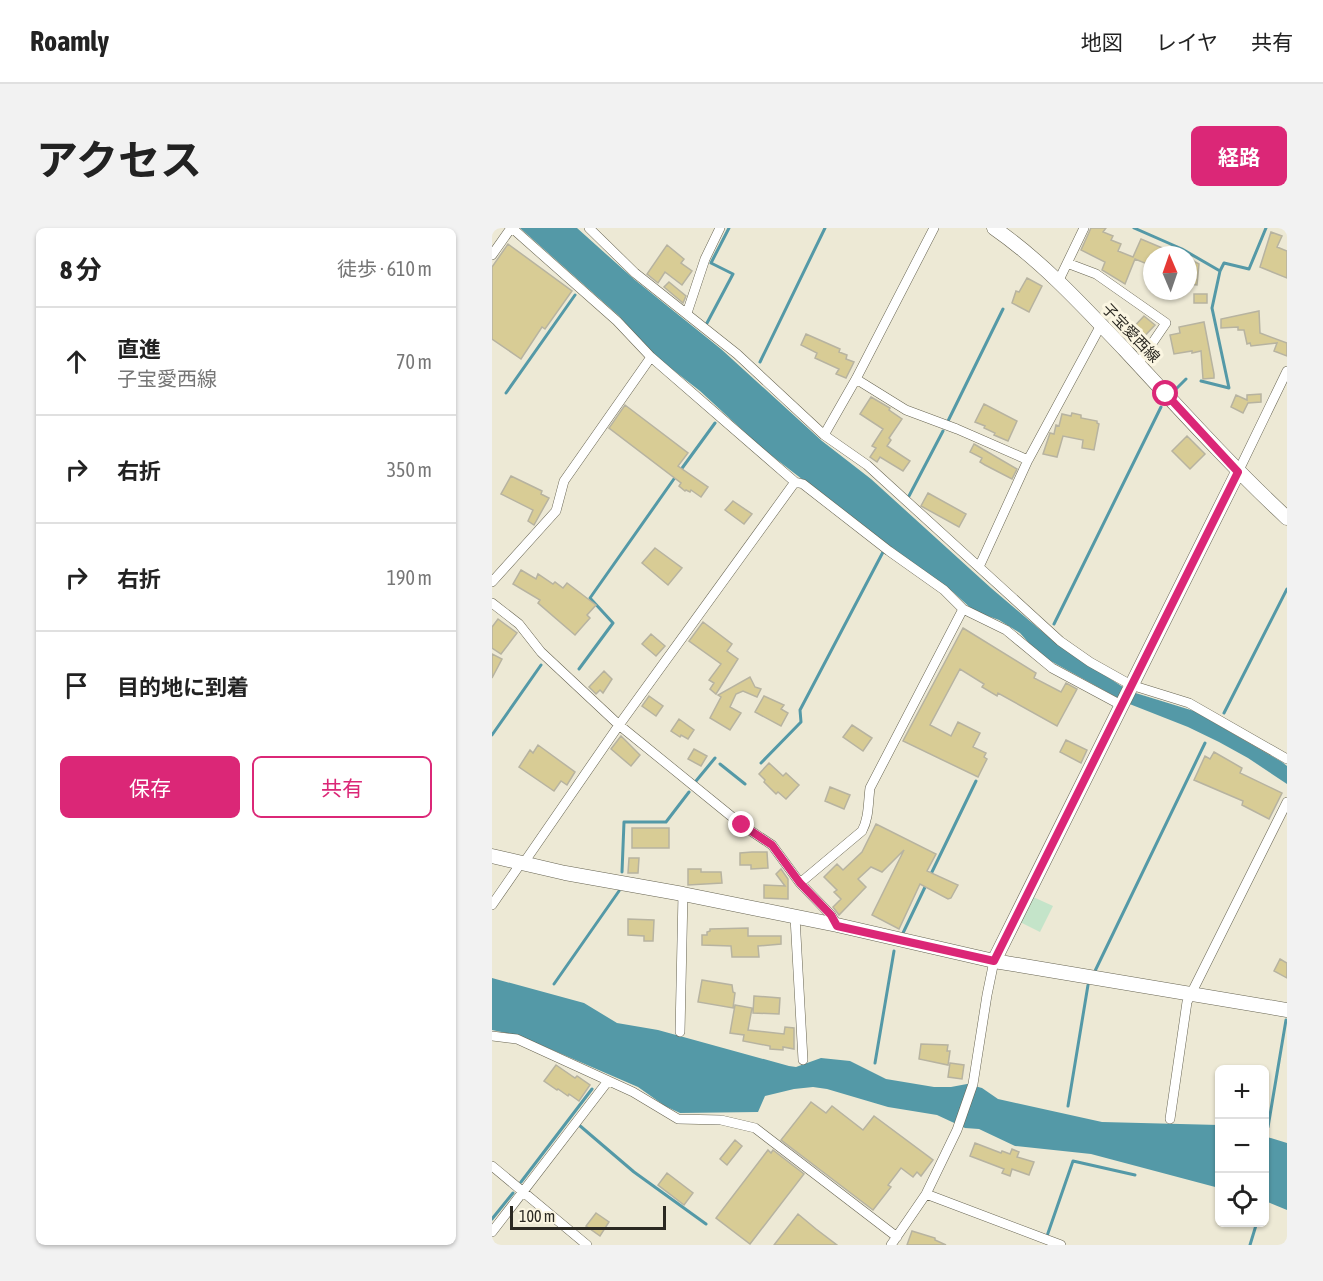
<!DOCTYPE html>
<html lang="ja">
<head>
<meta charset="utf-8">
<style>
	body { margin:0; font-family:"Asap Condensed","Noto Sans JP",sans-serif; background:#f2f2f2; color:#222 }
	.controls { position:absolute; right:18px; bottom:18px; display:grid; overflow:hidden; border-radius:9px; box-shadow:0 2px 4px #0004 }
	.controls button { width:54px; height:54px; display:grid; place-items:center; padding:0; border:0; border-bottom:2px solid #e0e0e0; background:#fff; color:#222; font:30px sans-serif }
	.compass { position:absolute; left:651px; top:18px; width:54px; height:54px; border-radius:50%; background:#fff; box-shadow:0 2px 4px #0004; rotate:358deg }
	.scale { position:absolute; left:18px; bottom:15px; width:156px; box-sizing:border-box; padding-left:6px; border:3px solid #2b2922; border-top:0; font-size:16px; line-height:21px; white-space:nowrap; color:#2b2922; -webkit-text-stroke:4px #fbf6e2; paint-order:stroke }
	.stop { position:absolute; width:18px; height:18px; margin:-14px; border:4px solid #db2777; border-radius:50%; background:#fff }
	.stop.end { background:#db2777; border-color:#fff; box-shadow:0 2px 6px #0008 }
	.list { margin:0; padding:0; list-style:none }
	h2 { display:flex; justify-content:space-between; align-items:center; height:78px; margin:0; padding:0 24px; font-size:26px }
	h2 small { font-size:20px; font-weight:400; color:#767676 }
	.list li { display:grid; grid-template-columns:39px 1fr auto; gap:18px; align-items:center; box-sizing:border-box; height:108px; padding:0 24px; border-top:2px solid #e0e0e0 }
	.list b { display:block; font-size:22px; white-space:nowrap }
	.list p { margin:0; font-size:20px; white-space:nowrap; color:#767676 }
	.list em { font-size:20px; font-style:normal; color:#767676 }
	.actions { display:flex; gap:12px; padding:18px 24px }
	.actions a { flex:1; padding:14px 0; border:2px solid #db2777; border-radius:9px; text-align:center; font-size:21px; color:#db2777 }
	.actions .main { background:#db2777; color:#fff }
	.icon { flex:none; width:33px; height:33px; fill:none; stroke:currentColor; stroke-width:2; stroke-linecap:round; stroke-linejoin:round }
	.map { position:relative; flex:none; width:795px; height:1017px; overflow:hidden; border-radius:9px }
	header { display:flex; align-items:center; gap:36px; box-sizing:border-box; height:84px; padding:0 30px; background:#fff; border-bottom:2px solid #e0e0e0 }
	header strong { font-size:28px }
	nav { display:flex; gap:33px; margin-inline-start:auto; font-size:21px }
	.intro { display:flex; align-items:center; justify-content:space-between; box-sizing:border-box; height:144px; padding:0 36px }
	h1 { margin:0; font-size:42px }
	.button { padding:15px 27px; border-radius:9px; background:#db2777; color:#fff; font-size:21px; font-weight:700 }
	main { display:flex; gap:36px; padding:0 36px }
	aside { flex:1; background:#fff; border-radius:9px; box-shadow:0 2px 4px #0004 }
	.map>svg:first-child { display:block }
	.green { fill:#c4e4c9 }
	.water { fill:#5499a7 }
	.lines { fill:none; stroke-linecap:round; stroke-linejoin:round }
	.stream { stroke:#5499a7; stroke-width:3 }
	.building { fill:#d8cc95; stroke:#b7b3a0; stroke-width:1.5 }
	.street-casing { stroke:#676452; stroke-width:10 }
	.secondary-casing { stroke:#676452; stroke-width:15 }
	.street { stroke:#fff; stroke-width:9 }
	.secondary { stroke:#fff; stroke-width:14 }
	.route { stroke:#db2777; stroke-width:8 }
	.labels { text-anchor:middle; stroke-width:6; stroke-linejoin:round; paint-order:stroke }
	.street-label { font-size:15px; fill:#2b2922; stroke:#fbf6e2 }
</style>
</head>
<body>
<header>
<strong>Roamly</strong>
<nav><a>地図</a><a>レイヤ</a><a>共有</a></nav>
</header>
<div class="intro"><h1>アクセス</h1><a class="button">経路</a></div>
<main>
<aside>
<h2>8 分<small>徒歩 · 610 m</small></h2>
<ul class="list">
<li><svg class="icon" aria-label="ahead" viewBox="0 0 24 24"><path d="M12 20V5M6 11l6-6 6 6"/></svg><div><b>直進</b><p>子宝愛西線</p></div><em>70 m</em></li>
<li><svg class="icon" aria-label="right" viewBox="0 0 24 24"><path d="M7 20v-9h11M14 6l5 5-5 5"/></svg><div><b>右折</b></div><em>350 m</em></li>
<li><svg class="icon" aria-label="right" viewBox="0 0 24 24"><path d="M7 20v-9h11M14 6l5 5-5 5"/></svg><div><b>右折</b></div><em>190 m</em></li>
<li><svg class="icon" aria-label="arrive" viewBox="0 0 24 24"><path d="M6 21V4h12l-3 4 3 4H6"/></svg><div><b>目的地に到着</b></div></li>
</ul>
<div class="actions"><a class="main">保存</a><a>共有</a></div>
</aside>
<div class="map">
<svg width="795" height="1017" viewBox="0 0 795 1017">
	<rect width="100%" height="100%" fill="#ede9d5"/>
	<path class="green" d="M539,668L561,678L548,704L526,693Z"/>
	<path class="water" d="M28,0H85L143,52L229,121L330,213L379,251L499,360L565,416L637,463L702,483L790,534L795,538V556L756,530L727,514L696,499L635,475L555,431L545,424L528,405L507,392L482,383L461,364L385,309L271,221L208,163L162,127L127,88Z
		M0,750L92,775L125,795L166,802L297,838L304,839L329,830L358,833L394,851L442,859H459L475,856L490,860L506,871L610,894L727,897V960L599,926L523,918L487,901L473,900L445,887L396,879L335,861L321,859L302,861L273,868L266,884L188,885L173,878L146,859L28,808L0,802Z
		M772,908L795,915V982L773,973Z"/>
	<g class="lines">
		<path class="stream" d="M642,0L690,21L728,43
			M215,95L241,46L219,35L237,0
			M268,134L333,0
			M709,153L737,160L720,80L728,43L732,35L757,41L774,0
			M683,162L694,151
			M14,165L83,67
			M456,193L511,81
			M188,243L223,195
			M417,268L451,203
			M562,396L669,179
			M87,441L121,395L98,370L184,248
			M732,485L795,361
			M0,507L49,437
			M269,535L309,494L308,482L391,324
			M228,536L253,556
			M204,553L223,530
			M130,644L132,594H174L197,564
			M438,648L484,553
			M411,705L434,657
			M603,743L713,515
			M62,756L127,663
			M383,835L402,723
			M576,878L596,757
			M87,897L142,944L214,996
			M776,899L794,792
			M29,954L100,861
			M0,991L21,965
			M555,1008L581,933L643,947
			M758,1017L765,994"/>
	</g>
	<path class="building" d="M599,0H614L611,4L621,8L619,12L629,16L626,23L641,29L649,11L687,27H660V38L643,31L633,56L610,42L613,34L589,22Z
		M779,4L790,8L785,19L795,23V50L768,39Z
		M16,16L80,63L53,101L50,99L29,131L0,111V39Z
		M175,17L192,31L189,35L200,43L190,57L173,44L166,55L155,46Z
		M696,30L707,36L705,57L696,56Z
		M535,50L550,58L537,84L520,75L524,63L527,64Z
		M177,54L194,68L191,75L172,59Z
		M702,66H715V75H702Z
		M767,83L768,105L795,115V128L782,123L785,115L759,118L758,115L755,116L752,102H746V99L729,100V91Z
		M652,88L663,97L647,114L637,104Z
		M712,94L722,146V150L711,151L709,123L700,125V123L682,126L678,107L688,105L687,99Z
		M314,106L348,121L347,124L355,127L354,131L362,134L354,150L344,146L347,141L323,130L325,125L309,117Z
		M769,166V174L756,175L751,185L739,179L744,167L755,172V167Z
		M379,169L398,180L397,182L410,191L397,210L399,212L395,218L418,233L411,243L388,229L385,234L378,229L384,220L380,218L391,201L368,186Z
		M492,176L525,193L516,213L502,207L503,205L492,200L493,198L483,194Z
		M133,177L196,225L186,238L216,259L209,269L199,262L198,264L194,262L193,263L187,258L189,255L117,200Z
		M580,185L589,187V190L605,193V195L607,196L602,222L590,220L591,212L571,208L565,229L551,226L558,205L562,206L564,197L567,198L570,186L579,188Z
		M695,208L713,226L698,241L680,223Z
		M482,216L525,241L520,251L493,237L488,234L490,230L478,224Z
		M19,248L50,263L49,266L57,270L42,297L36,293L41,282L9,266Z
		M436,265L474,286L467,299L429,278Z
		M241,273L260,286L252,296L233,282Z
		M163,320L190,340L176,357L150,335Z
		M29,342L44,351L46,346L61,356L63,354L71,360L75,355L104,377L95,387L98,390L83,407L46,375L48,372L21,356Z
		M6,391L25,405L9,426L0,420V399Z
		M211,394L240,416L235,423L246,431L224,466L218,461L222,455L217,452L229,436L197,413Z
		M471,400L544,445L542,450L569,464L574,455L585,461L565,498L506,465L505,468L490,459L492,456L468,441L438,497L459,508L466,494L488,505L481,519L494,525L492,529L495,531L486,549L411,513Z
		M159,406L173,418L164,428L150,416Z
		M0,426L10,431L0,450Z
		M112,443L120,451L111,465L108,462L104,466L97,459Z
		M258,449L263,459L269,461L265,469L251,463L244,466L238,479L249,485L238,502L218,490L229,469L226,467Z
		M157,468L171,478L164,488L150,478Z
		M272,468L292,477L289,481L296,485L289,498L263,484Z
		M187,491L202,502L196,511L189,507L188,509L179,503Z
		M360,497L380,510L371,523L351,509Z
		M129,508L148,527L139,538L119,521Z
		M574,512L595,522L589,535L568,524Z
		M46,517L83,544L75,557L69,553L62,563L27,539L38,522L41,525Z
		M202,521L215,528L209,538L196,531Z
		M722,524L750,540L748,545L790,565L777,591L750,577L751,573L702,552L713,528L718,531Z
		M277,535L291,548L294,545L307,557L294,571L286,564L284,566L272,554L273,552L267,546Z
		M338,559L358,567L352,581L333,573Z
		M384,596L444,626L435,643L466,657L459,670L456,671L428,656L407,701L380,687L412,622L390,644L379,639L366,651L374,659L347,687L341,679L349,671L342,664L345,662L332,649L345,636L351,642L370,624Z
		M140,600H177V620H140Z
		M260,624H275L276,640L259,641V637H248V625Z
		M137,630H147L146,645H136Z
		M196,641H209V644H229L230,655L196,657Z
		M289,641L296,651V671L272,670V657L293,658L284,646Z
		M136,691L162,692L161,713H152V708L136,707Z
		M256,700V708H289V716L266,718L267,729H240L239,718L210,717V707H215V704L218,703V701Z
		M788,731L795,735V750L782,743Z
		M210,752L240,757L241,764L243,765L241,780L206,774Z
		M262,768L288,770L287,786L261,785Z
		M243,777L260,780L256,802L292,806L293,799L302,800V821L291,819V822L278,821V818L251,813L252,807L238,805Z
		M429,816L456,817L455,823H458L456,837L427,831Z
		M458,835L472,837L470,851L456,849Z
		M64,837L83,850L85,848L98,857L87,873L77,866L76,868L66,861L65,862L52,853Z
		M319,874L334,885L340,878L371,902L382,888L441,932L429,948L425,944L421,949L409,940L396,957L399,959L381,982L289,912Z
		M243,912L250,918L235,937L228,931Z
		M483,915L509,925L510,923L518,926L520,921L527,924L525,929L542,934L537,947L520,941L518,948L510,945L512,941L478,928Z
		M276,922L279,925L281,922L312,946L258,1016L224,990Z
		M175,945L201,965L192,977L166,957Z
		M104,985L117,994L108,1008L94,998Z
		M306,986L324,1001L345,1017H282Z
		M420,1003L443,1010V1012L454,1017H415Z"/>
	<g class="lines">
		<g class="street-casing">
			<path id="street" d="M20,0L125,93L159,129L303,254L311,256L397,323L452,362L471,381L514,402L560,440L629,477
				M97,0L143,45L245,126L332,207L375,237L568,413L598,434L639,457L697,475L795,531
				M0,27L19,0
				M575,35L604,46L674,95L646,136
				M566,54L592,0
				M195,85L213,31L228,0
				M364,151L414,182L465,201L536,232
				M332,207L364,151L442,0
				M746,244L795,143
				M487,339L536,232L609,97
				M0,354L64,283L72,253L159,129
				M0,375L27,396L49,424L127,497L250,597L280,617L308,655L339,687L345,697
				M31,636L127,497L303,254
				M308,655L370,603C377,590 376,575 378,560L471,381
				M0,677L29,635
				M303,689L311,832
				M188,804L191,666
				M0,808L25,811L141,864L186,891L229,892L263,900L405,1009
				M678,891L695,774L795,574
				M0,938L95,1017
				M434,966L569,1017
				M0,1004L116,853
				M399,1017L434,966L465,902L481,856L495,767L502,733"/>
		</g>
		<g class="secondary-casing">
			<path id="secondary" d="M502,0C551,34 592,79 633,122C686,179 738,237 795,290
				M0,628L73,645L191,666L345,697L502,733L795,782
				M502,733L746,244"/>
		</g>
		<use href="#street" class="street"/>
		<use href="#secondary" class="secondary"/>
	</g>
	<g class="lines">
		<path class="route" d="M250,597L280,617L308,655L339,687L345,698L502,733L746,244L674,166"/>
	</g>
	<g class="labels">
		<g class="street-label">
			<text transform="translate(639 105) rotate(46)" y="5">子宝愛西線</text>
		</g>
	</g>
</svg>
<div class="controls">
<button>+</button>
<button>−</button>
<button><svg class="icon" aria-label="locate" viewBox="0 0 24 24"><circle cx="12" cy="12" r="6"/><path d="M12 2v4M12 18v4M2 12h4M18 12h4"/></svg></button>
</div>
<svg class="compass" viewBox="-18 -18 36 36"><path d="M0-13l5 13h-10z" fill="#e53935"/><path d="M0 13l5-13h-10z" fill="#767676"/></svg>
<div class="scale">100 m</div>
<div class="stop" style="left:674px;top:166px"></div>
<div class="stop end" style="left:250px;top:597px"></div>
</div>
</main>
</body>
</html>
